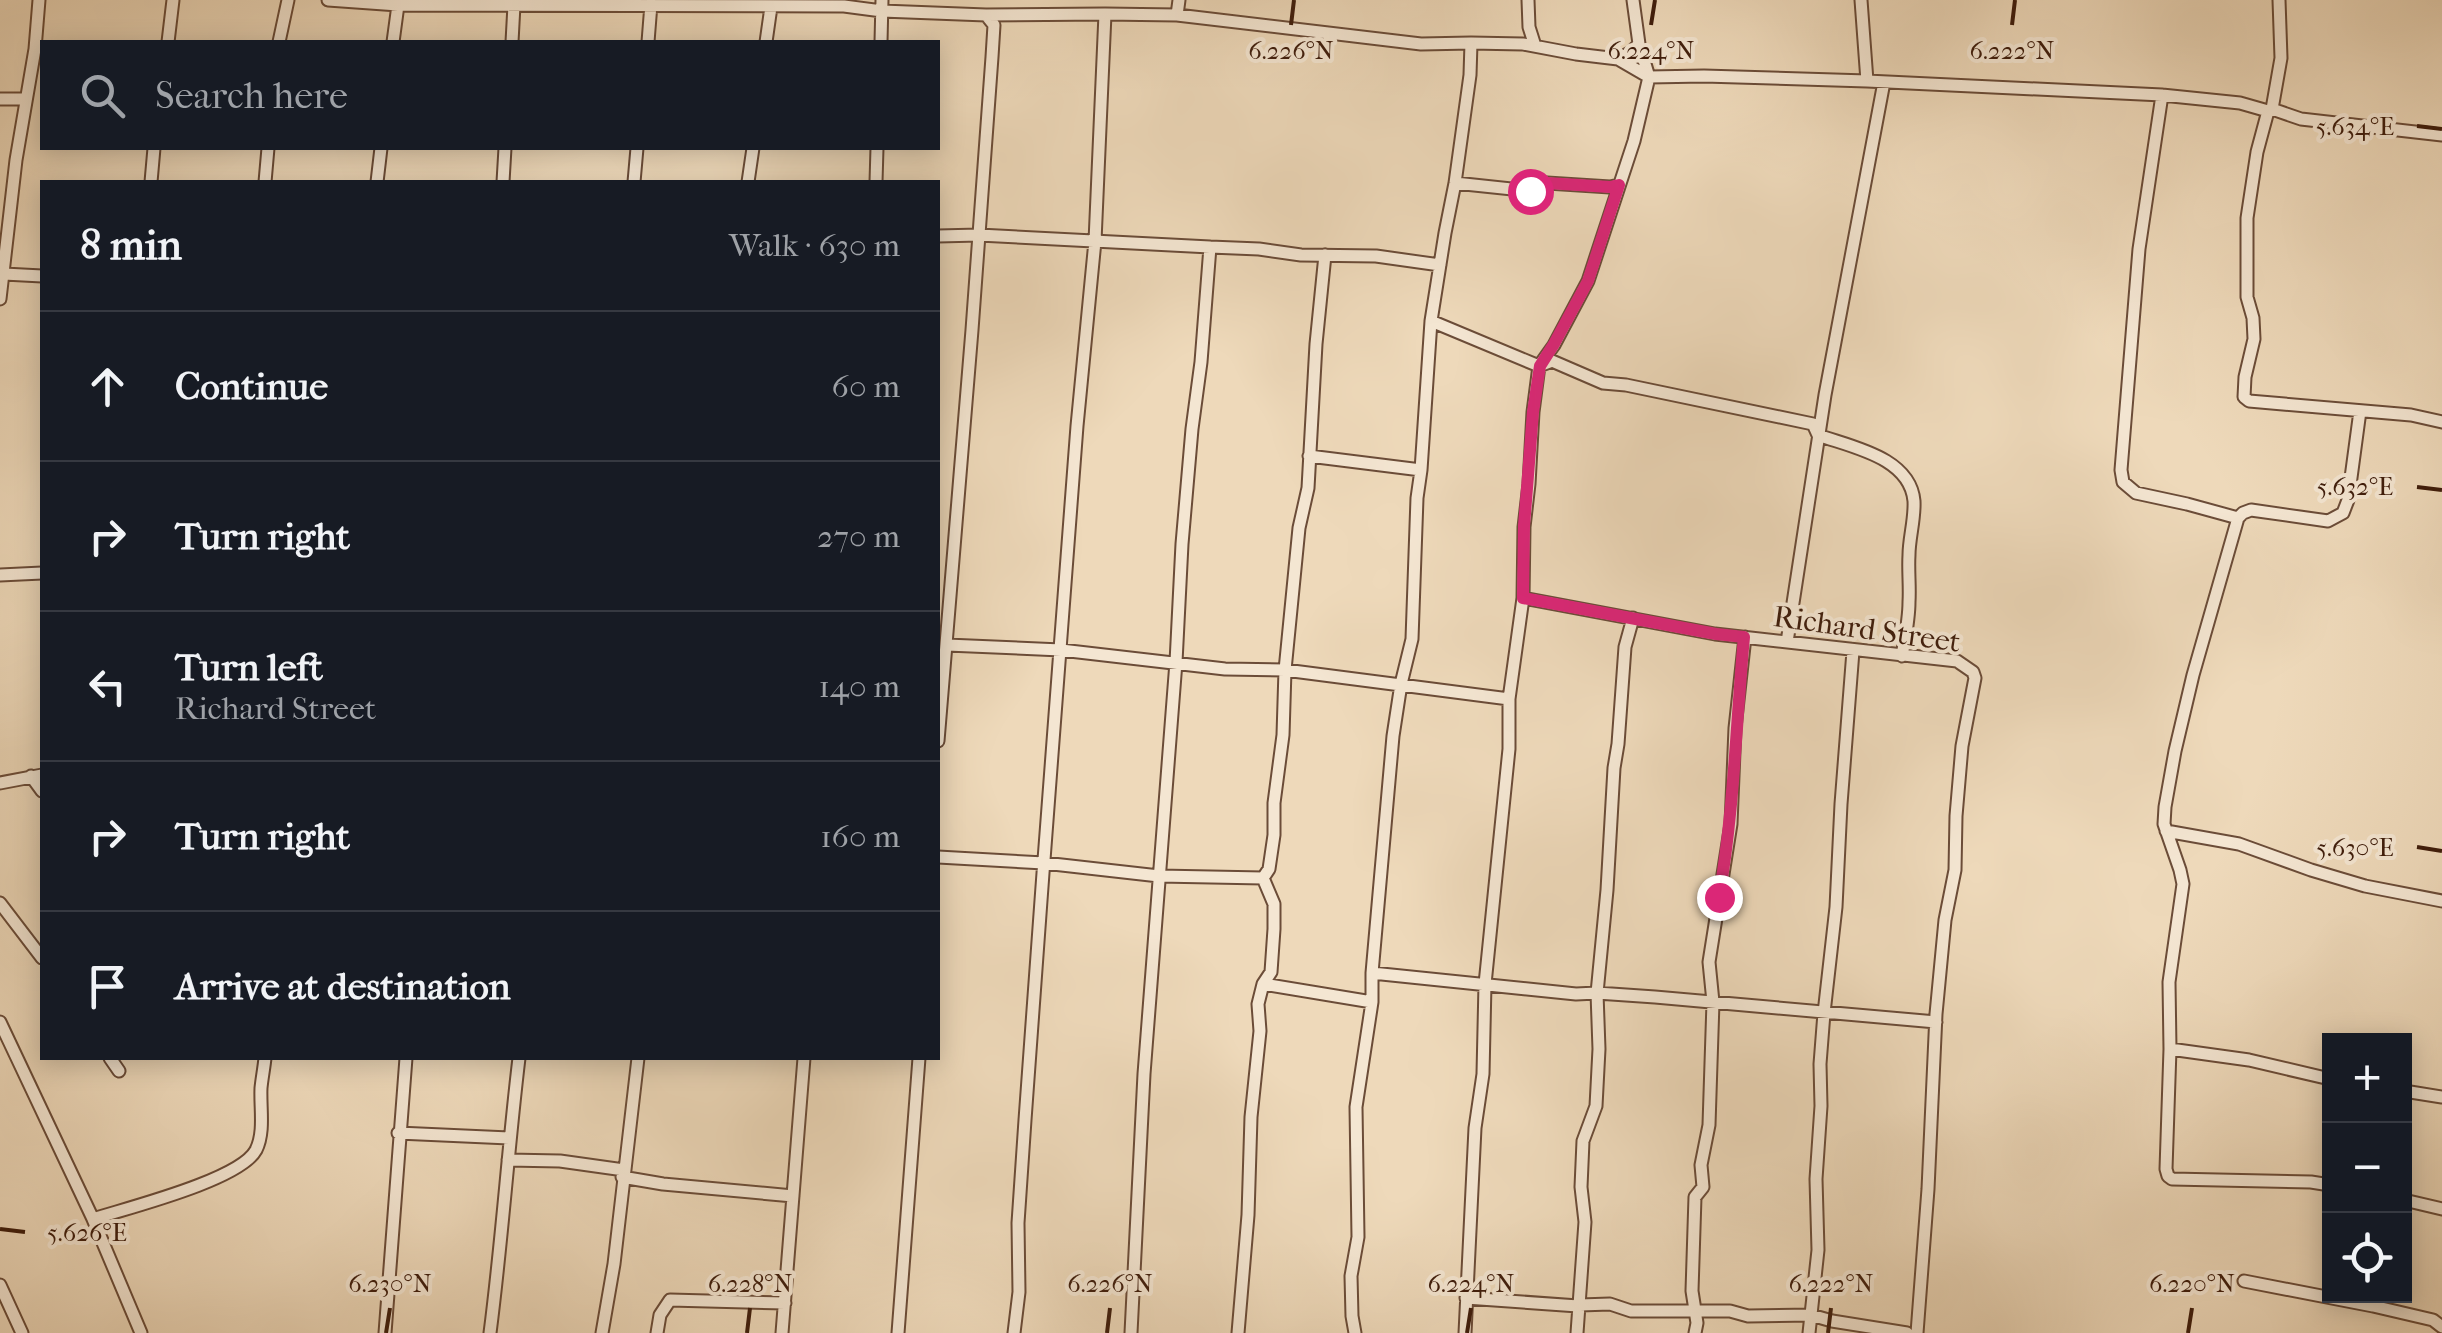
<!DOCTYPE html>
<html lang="en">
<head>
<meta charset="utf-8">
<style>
	body { margin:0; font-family:"IM FELL French Canon",serif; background:#20242c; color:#f1f3f6 }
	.controls { position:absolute; right:30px; bottom:30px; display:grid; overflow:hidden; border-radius:0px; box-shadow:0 5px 25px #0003 }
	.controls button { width:90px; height:90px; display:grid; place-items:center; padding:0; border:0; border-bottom:2px solid #363941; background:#171b24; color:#f1f3f6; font:50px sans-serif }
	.stop { position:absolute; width:30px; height:30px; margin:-22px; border:8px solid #db2777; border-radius:50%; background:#fff }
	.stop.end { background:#db2777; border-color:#fff; box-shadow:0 2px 10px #0008 }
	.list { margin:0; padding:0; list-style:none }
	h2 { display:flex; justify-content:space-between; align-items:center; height:130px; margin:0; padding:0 40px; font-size:42px }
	h2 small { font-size:32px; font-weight:400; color:#9ea1a6 }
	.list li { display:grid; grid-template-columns:65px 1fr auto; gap:30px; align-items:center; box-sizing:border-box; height:150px; padding:0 40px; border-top:2px solid #363941 }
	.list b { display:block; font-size:38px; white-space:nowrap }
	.list p { margin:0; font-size:32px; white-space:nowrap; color:#9ea1a6 }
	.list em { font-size:32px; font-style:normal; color:#9ea1a6 }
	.icon { flex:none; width:55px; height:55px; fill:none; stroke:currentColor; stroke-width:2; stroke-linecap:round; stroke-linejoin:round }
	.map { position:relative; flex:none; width:2442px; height:1333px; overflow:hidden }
	.search { position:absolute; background:#171b24; box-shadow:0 5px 25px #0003; left:40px; top:40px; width:900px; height:110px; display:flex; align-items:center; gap:25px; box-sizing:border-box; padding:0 35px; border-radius:0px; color:#9ea1a6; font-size:38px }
	.panel { position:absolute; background:#171b24; box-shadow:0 5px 25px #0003; left:40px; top:180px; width:900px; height:880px; border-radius:0px }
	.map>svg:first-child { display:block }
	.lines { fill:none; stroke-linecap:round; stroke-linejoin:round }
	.minor-casing { stroke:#6b4c38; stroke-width:15 }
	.minor { stroke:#f4e6d2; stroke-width:11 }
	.route { stroke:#db2777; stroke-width:12 }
	.ticks { fill:none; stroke:#3f1d0c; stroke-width:4 }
	.labels { text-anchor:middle; stroke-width:8; stroke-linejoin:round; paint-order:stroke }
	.street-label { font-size:30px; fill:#3f1d0c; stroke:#f4e6d2 }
	.ticks-label { font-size:25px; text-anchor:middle; fill:#3f1d0c; stroke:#f4e6d2; stroke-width:8; stroke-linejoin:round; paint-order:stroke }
</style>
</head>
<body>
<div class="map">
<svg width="2442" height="1333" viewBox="0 0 2442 1333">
	<rect width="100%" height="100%" fill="#eed9ba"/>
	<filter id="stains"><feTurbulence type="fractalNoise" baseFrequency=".002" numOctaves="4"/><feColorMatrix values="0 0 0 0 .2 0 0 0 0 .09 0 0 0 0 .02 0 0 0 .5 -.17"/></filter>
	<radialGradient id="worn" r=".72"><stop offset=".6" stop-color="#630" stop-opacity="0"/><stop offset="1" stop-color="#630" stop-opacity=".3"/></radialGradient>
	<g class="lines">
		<g class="minor-casing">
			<path id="minor" d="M328,0L398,5L844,6L882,11L986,15L994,25L992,57L972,330L938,741
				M1528,0L1529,27L1535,46
				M1861,0L1867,81
				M1105,14L1177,15L1421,44L1471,43L1470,75L1455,183L1445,233L1431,321L1421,470L1417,498L1412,639L1401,684L1393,736L1372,973V1002L1356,1107L1358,1237L1351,1276L1352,1316L1355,1333
				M986,15L1105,14L1095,241L1077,426L1043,873L1025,1120L1018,1223L1019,1292L1014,1333
				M1177,15L1179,0
				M168,42L173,0
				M279,42L288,0
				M393,42L398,5
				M512,42L514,5
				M648,42L651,4
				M766,42L771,7
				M881,42L882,0
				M1471,43L1523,44L1576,54L1618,59L1631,52L1639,44
				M1618,59L1649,77L1704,76L1867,81L2162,95L2240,103L2268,111L2272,109L2301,119L2442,135
				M2162,95L2139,249L2121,470L2123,482L2136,493L2187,504L2238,518
				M0,99H26
				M2272,109L2281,58L2279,0
				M2268,111L2257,152L2247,218V297L2253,318L2254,339L2245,377L2244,397L2249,401L2411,415L2442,422
				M151,182L154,148
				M265,182L268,148
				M377,182L381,148
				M503,182L505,148
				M634,182L637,148
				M748,182L753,148
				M876,182L877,148
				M1455,183L1530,191L1547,183L1610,187L1619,185
				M938,236L979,235L1210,247L1201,362L1192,429L1182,544L1176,662L1144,1074L1131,1333
				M1210,247L1259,249L1301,255L1376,256L1440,265
				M4,274L42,276
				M0,299L16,160L35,49L39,0
				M1431,321L1539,366L1552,361L1603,383L1626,385L1813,424L1818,435C1851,447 1910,457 1914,501C1915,519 1909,538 1909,555C1908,571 1910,586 1909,602C1909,620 1905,638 1902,656
				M1309,456L1421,470
				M0,575L42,573
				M1523,598L1715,634L1957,661L1973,672L1975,678L1962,746L1956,816L1955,870L1945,920L1936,1014L1928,1189L1917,1333
				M1787,642L1825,395L1884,82
				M947,645L1061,650L1225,669L1285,670L1299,528L1308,488L1316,344L1325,255
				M1509,699L1523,598L1524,527L1529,484L1533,412L1539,366L1554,345L1588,281L1634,141L1649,77L1639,44L1633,0
				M31,776L42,791
				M0,783L42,775
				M2166,831L2239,844L2311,870L2365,886L2442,901
				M938,857L1044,863L1159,876L1263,878
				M0,903L42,958
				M1372,973L1576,994L1597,993L1655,997L1936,1022
				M1263,984L1372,1002
				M0,1022L93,1219
				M2170,1049L2249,1060L2330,1079
				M110,1058L119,1071
				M2404,1091L2442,1097
				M398,1133L509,1138
				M508,1160L560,1161L624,1170
				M622,1177L663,1184L793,1196
				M2330,1185L2311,1182L2172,1179L2168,1176L2166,1169L2170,1049L2169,982L2183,884L2180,870L2164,824L2165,807L2175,751L2193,675L2238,518L2243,513L2251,510L2328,521L2343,513L2348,500L2360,411
				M2404,1200L2442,1209
				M2244,1281L2373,1306L2433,1320L2442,1327
				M0,1285L22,1333
				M1466,1298L1578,1306
				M1580,1305L1610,1304L1631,1311H1730L1748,1316L1811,1315L1832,1321L1907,1333
				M141,1333L93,1219C127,1208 240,1180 256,1150C265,1132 260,1108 261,1088C262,1078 264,1068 265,1058
				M385,1333L406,1058
				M490,1333C502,1241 508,1149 519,1058
				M602,1333L614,1264L638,1058
				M657,1333L660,1315L670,1300L785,1303
				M782,1333L804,1058
				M898,1333L919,1058
				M1238,1333L1248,1215L1251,1117L1260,1031L1258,1004L1263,984L1271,972L1274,929V904L1263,878L1269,869L1274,835V803L1283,735L1285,670L1509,699V749L1485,984L1483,1074L1475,1128L1465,1333
				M1577,1333L1585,1222L1581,1187L1583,1141L1596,1106L1599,1049L1597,993L1607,890L1614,768L1618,744L1625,647L1633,618
				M1695,1333L1697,1323L1692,1291L1695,1197L1703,1187L1701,1165L1709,1125L1713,1002L1709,962L1731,824L1735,728L1745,637
				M1809,1333L1818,1250L1816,1179L1821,1106L1820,1064L1824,1013L1836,907L1841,804L1853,651"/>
		</g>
		<use href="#minor" class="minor"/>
	</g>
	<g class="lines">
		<path class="route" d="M1530,191L1547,183L1610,187L1619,185L1588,281L1554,344L1540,366L1533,412L1524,526L1523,598L1716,634L1744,637C1736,724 1734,811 1719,897"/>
	</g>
	<path class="ticks" d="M1291,25L1294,0M1651,25L1655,0M2012,25L2015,0M2417,126L2442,129M2417,487L2442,490M2417,847L2442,851M0,1229L25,1232M386,1333L390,1308M747,1333L750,1308M1107,1333L1110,1308M1467,1333L1471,1308M1828,1333L1831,1308M2188,1333L2192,1308"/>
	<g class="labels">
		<g class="street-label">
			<text transform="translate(1867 629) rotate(8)" y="10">Richard Street</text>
		</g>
	</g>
	<g class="ticks-label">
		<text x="1291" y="59">6.226°N</text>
		<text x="1651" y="59">6.224°N</text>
		<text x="2012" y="59">6.222°N</text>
		<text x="2355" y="135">5.634°E</text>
		<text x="2355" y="495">5.632°E</text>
		<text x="2355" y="856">5.630°E</text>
		<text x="87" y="1241">5.626°E</text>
		<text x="390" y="1292">6.230°N</text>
		<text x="750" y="1292">6.228°N</text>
		<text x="1110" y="1292">6.226°N</text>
		<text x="1471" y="1292">6.224°N</text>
		<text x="1831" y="1292">6.222°N</text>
		<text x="2192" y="1292">6.220°N</text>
	</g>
	<rect width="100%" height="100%" filter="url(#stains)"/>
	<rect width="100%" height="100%" fill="url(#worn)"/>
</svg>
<div class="controls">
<button>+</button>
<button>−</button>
<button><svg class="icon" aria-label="locate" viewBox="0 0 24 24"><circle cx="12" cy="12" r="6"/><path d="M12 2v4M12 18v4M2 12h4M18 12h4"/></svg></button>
</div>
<div class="stop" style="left:1530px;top:191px"></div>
<div class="stop end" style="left:1719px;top:897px"></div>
<div class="search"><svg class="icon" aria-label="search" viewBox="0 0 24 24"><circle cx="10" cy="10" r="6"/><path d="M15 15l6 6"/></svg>Search here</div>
<section class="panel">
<h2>8 min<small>Walk · 630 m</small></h2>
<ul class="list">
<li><svg class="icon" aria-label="ahead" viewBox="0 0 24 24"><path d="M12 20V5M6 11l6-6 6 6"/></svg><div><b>Continue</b></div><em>60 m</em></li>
<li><svg class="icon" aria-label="right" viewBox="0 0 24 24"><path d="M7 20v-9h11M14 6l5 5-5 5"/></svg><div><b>Turn right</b></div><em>270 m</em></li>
<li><svg class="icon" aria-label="left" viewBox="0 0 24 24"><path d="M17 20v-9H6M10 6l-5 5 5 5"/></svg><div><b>Turn left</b><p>Richard Street</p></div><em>140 m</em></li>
<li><svg class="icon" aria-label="right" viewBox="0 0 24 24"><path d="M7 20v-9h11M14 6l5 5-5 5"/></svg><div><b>Turn right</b></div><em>160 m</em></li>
<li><svg class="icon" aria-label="arrive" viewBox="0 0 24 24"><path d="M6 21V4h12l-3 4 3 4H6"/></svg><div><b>Arrive at destination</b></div></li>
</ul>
</section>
</div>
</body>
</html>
